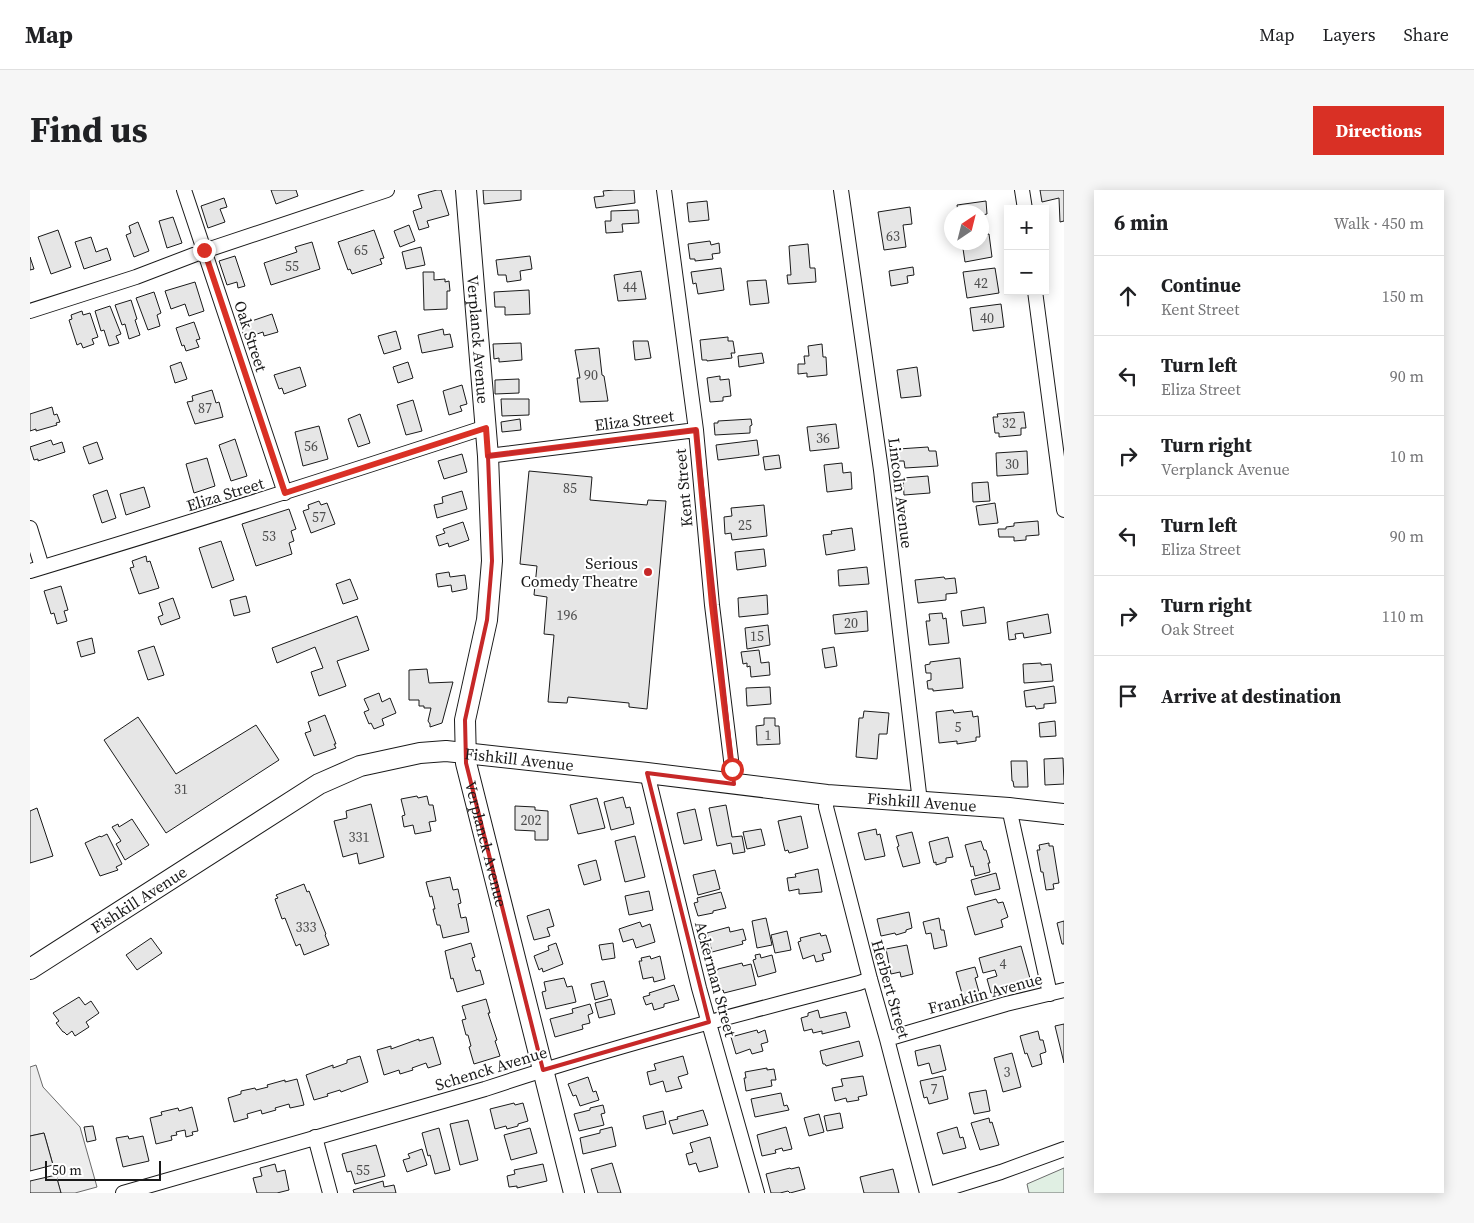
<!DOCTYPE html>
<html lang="en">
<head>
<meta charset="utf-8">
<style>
	body { margin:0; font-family:"Source Serif 4",serif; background:#f6f6f6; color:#202124 }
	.controls { position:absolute; right:15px; top:15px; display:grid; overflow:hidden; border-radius:0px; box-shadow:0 2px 12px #0003 }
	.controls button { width:45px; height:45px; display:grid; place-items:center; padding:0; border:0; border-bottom:1px solid #e0e0e0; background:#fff; color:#202124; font:25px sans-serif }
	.compass { position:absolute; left:914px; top:15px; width:45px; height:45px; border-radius:50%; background:#fff; box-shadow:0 2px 12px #0003; rotate:35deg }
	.scale { position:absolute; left:15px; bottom:12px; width:116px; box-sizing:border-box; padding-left:5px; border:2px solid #1a1a1a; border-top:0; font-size:14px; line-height:18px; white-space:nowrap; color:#1a1a1a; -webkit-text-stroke:4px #fff; paint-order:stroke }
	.stop { position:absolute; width:15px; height:15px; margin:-11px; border:4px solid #d93025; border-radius:50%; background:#fff }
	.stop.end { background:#d93025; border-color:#fff; box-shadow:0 1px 5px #0008 }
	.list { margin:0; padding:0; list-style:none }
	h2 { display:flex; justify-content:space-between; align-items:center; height:65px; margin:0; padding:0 20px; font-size:21px }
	h2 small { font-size:16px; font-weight:400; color:#757577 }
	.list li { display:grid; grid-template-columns:32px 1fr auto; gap:15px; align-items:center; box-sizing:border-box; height:80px; padding:0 20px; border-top:1px solid #e0e0e0 }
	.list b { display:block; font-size:19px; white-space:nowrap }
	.list p { margin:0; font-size:16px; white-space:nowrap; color:#757577 }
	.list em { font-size:16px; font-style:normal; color:#757577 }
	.icon { flex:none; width:28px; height:28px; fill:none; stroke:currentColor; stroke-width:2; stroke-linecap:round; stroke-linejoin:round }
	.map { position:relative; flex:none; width:1034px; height:1003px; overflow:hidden; border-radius:0px }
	header { display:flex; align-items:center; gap:30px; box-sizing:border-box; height:70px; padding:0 25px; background:#fff; border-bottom:1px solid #e0e0e0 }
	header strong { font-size:24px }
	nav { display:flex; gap:28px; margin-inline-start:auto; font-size:18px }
	.intro { display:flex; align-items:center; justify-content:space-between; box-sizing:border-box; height:120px; padding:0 30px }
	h1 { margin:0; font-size:35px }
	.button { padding:12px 22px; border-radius:0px; background:#d93025; color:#fff; font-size:18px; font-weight:700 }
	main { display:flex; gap:30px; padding:0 30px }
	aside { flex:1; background:#fff; border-radius:0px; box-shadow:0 2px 12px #0003 }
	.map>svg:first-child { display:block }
	.green { fill:#e0efe3; stroke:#6a6a6a }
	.parking { fill:#ededed; stroke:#6a6a6a }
	.building { fill:#e6e6e6; stroke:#1a1a1a }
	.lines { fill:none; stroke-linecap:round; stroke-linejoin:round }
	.street-casing { stroke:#1a1a1a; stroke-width:16 }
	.secondary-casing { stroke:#1a1a1a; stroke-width:22 }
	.street { stroke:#fff; stroke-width:14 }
	.secondary { stroke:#fff; stroke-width:20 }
	.route { stroke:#d93025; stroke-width:6 }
	.marked { fill:none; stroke:#c62828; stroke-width:4; stroke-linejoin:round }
	.poi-dot { fill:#c62828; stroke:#fff; stroke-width:2 }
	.labels { text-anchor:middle; stroke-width:4; stroke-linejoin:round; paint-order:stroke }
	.number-label { font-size:14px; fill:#4d4d4d }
	.street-label { font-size:16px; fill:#1a1a1a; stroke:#fff }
	.poi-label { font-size:16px; fill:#1a1a1a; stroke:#fff; text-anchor:end }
</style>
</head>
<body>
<header>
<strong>Map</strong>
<nav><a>Map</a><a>Layers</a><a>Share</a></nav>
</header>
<div class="intro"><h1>Find us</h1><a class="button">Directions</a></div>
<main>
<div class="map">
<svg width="1034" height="1003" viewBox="0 0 1034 1003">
	<rect width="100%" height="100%" fill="#fff"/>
	<path class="green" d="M1034,978V1003H999L997,994Z"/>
	<path class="parking" d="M6,875L13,897L50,937L67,997L45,1003H31L14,943L0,946V877Z"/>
	<path class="building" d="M241,0H266L268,6L246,14Z
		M407,0H411L419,25L397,31L399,37L389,40L383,21L392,18L388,5Z
		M453,0H491V10L454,14Z
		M584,0H604L605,13L566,18L564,7L574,6L573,1Z
		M1010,0H1034V31L1030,32L1029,8L1012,12Z
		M194,8L197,17L190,19L195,32L178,38L171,16Z
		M677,11L679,30L659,32L657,13Z
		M956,11L957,24L952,25L953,33H952V22H928L927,15Z
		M880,17L882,34L873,35L876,57L854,60L848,22Z
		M608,20L609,33L592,34L593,42L576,43L575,31H581V21Z
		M143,27L152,53L137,58L129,31Z
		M108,32L119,61L104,67L96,45L101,43L99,36Z
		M379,35L385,51L370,57L364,41Z
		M28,40L41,77L21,84L8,47Z
		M344,40L354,68L350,69L352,74L322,84L320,79L318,80L308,52Z
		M959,44L962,67L935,72L932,52H952V45Z
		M61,47L66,62L77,58L81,70L54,79L45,52Z
		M680,51L681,55L689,53L690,63L682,64L683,69L665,71V69H660L658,54Z
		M282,52L290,79L241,95L234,73L267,62L265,57Z
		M778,54L780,78H785L786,92L758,94L757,85H761L759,56Z
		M391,57L395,75L376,79L372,62Z
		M205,66L215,96L208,98L207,92L197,95L189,71Z
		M500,66L502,79L490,81L491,90L477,92L476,85H468L466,70Z
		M0,67L4,79L0,80Z
		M883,77L884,85L877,86L878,93L861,96L859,81Z
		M691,78L694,100L668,104L666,93L663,94L661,82Z
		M965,78L969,103L937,108L933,82Z
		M611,81L616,109L588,111L584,85Z
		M393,82H404V90L415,89V92L419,91L420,101H417V119L394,120Z
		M736,90L739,113L720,115L717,91Z
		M165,92L174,121L159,126L155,114L141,119L135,101Z
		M499,100L500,124L475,125V117H465L464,102Z
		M124,102L131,123L127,125L130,136L118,140L106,108Z
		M101,110L107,129L105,130L110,145L99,149L95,134L92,135L85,115Z
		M971,114L974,137L943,141L940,118Z
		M80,116L91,144L86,146L89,153L79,156L74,140L71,141L65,121Z
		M52,121L53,125L60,123L68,147L62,149L64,154L53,158L51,153L47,155L39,130L42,129L41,125Z
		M242,124L248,142L234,146L233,142L215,148L210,135Z
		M164,132L170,149L166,150L169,157L156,161L154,155L152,156L146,138Z
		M413,139L414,145L420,144L423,157L392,163L388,145Z
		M366,141L371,159L354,164L348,146Z
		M698,147V151H703L705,163H701L702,168L677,171V170H672L670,150Z
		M603,151H618L621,168L605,170Z
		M491,153L492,170L469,172V168L464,169L463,154Z
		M792,154L793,167H796L797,185L777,187V183L768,184V174H775L774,166H779L778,156Z
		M569,158L572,185L574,186L578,211L550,212L547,188H550L545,160Z
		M732,163L734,173L709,177L708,166Z
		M151,172L157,189L145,193L140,176Z
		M378,172L383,188L368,193L363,177Z
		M270,177L276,196L254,204L252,198L249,199L244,185Z
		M887,177L891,206L871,208L867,180Z
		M690,186V190L699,189L701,206L693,207V211L680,212L677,188Z
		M489,189V203L465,204V190Z
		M432,195L437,214L430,216L432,221L419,225L413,201Z
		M182,200L186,213L189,212L193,227L165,234L157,212L163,211L162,206Z
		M471,209H499V225L472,226Z
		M383,210L392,241L376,245L367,215Z
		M22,217L24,225L27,224L30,232L26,233L27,235L6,241V239L0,241V224Z
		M994,222L996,238H991V245L969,247V243H965L963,227H968L967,224Z
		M330,224L340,253L328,257L318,229Z
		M490,229L491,240L472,242L471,232Z
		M721,229L722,235L720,236V243L685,245L684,233H688V231Z
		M806,234L809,258L780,261L777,237Z
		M289,236L298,269L273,276L265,242Z
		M205,249L217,286L201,291L189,255Z
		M21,250L23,255L32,252L35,262L8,271V269L4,270L0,257Z
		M727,250L729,265L688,270L686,255Z
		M67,252L73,269L59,274L53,257Z
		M898,257L899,261H906L908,276L875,278L874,271H869L868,259Z
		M997,261L998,284L967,286L966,263Z
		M432,264L437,282L414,289L408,271Z
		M749,265L751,278L735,280L733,267Z
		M177,268L185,296L164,303L156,274Z
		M812,273L813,283L821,282L822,299L797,302L794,275Z
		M499,281L562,287L560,310L617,315L618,310L636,311L617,519L599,517V513L538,507L537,513L518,512L524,445L514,444L517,407L504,405L507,376L490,374Z
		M898,286L900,303L874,305L873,288Z
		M958,292L960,311L943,312L942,293Z
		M114,297L120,317L96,325L90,304Z
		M77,300L86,328L72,333L63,305Z
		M432,301L437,319L407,328L404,315L413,313L412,307Z
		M289,311L291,315L297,313L305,334L281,343L273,321L279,319L278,315Z
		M965,313L968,333L949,335L946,316Z
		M734,315L737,346L702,350L701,343L695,344L694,327L702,326L701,318Z
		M259,319L266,339L261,341L264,351L259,353L262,364L226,376L212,334Z
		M1008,331L1009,345L996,346V350L984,351V347H969L968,339H976V337L984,336V333Z
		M433,332L439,350L419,357L418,353L409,356L406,346L415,343L413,339Z
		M822,338L825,360L796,365L793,345L802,344L801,341Z
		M191,351L204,390L182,398L169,358Z
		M734,359L736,376L707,380L705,362Z
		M116,366L117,372L120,371L129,398L109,404L100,378L104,377L102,371Z
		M837,377L839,394L809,396L808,380Z
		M419,382L420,387L435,385L437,399L422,402L421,395L408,397L406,384Z
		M914,387L915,389L925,388L927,403L916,404V410L888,413L885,390Z
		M320,389L328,409L313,414L306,394Z
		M31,396L38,420L34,421L37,431L27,434L24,423L21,424L14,401Z
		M737,405L738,424L709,427L708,408Z
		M216,406L220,422L204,426L200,410Z
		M143,408L150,428L131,435L128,427L133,425L129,413Z
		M954,417L956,433L933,436L931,421Z
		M837,421L838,441L805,444L803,425Z
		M912,423L913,429L916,428L919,453L899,455L896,431H900L899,424Z
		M1018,424L1021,443L994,448L993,443L985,444L986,449L979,450L977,432Z
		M327,426L339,460L307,471L316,496L289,506L281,482L293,478L285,457L247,473L242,458Z
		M738,435L740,455L717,459L715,438Z
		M62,448L65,463L51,467L47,452Z
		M124,456L134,485L118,490L108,461Z
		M804,457L807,476L795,478L792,459Z
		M729,460L731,473L739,472L740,485L721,487L720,476L717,477V473L713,474L711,462Z
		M930,468L933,498L903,501V499H898L897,491L901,490V483H896L895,475L900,474V472Z
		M1011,473V475L1021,474L1023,491L994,493L993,474Z
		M397,479L399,493L423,492L412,533L400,537V534L398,531L401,518H394V516H389V510H379V480Z
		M1024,496L1026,513L1014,514V518L1006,519L1005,516L996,517L994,501Z
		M740,497L741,514L717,516L716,498Z
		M349,503L352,512L360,508L366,523L352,529L354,535L344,539L341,533L339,534L334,522L339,520L334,509Z
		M923,520L924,523L942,521L943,527L948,526L950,547H946V551L927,554V551L909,553L906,522Z
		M834,521L859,523L857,544H849L847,569L826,567L829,528H833Z
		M295,525L306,554H304L306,558L284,566L275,543L281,541L278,532Z
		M108,527L146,584L226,535L249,570L136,643L74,550Z
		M734,528H745V536H749L750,554L727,555L726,536L734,535Z
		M1025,531L1026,546L1010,547L1009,533Z
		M1033,568L1034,594L1015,595L1014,569Z
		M981,571H997L998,597H984L983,591H982Z
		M387,606L388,608L397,606L399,615H403L406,631L399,632L401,641L385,644L383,635L374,637L372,626L375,625L371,609Z
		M593,607L596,618L600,617L604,634L581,640L574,612Z
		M567,608L575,638L548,644L540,615Z
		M341,614L354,667L329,674L327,663L313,667L304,631L317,628L316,621Z
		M696,615L702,647L712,646L715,662L703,664L701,653L687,656L679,618Z
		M485,616L505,617V620L518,621V650H505V641L485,640Z
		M7,618L23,666L0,673V621Z
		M665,619L672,650L654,654L647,623Z
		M771,626L778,658L759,663L758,660L755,661L748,631Z
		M102,629L119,655L95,670L86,654L91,651L82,637L88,634L89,637Z
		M731,639L735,655L717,659L713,642Z
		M846,639L847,645L850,644L855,666L835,670L828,643Z
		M882,642L890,673L873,677L867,657L869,656L866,646Z
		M77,644L92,674L86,677L88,680L70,686L55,653L70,646L71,647Z
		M605,646L615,687L595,692L585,651Z
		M918,647L923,667L916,668V672L906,675V672L904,673L899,652Z
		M951,651L954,660H956L960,673H958L960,682L945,686L943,676L941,677L935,655Z
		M1019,653V656H1023L1029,693L1023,694L1024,699L1016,700L1013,682H1011L1007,660H1010L1009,655Z
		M566,670L571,690L554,695L548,675Z
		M788,679L792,702L769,704V699L759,701L757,688L766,687L765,684Z
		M685,680L690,699L668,705L663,685Z
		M966,683L970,699L945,705L941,690Z
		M420,687L423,700L428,699L431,713L428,714L431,728L436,727L439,742L413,748L410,735H407L403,719H405L402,706L400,707L396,692Z
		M274,694L277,702L279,701L296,744L295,745L299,755L274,765L270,754L266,756L255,728L252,729L245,709L248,708L246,705Z
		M619,701L623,720L599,725L595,706Z
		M691,702L696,718L683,721V723L668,726L664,713L668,712L667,708Z
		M966,709L968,713L973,712L978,727L971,730L973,737L945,745L937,717Z
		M519,719L524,736L517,738L520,746L504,750L497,726Z
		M879,722L882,738L876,740V742L866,745L865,743L851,746L847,729Z
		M736,728L742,755L727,758L722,731Z
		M909,728L911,740H914L917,756L904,759L901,743L896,744L893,732Z
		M1034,731V754H1032L1027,733Z
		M610,732L612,737L620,734L625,752L606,758L603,749L593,752L589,739Z
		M699,737L700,742L713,739L716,750L712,751L713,754L682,762L677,743Z
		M757,741L761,760L745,763L741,745Z
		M790,743L791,746L796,745L801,762L792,764L794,770L786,772L784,765L773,769L768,752L771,751L770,748Z
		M121,748L132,763L107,780L96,765Z
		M441,753L445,767L442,768L446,781L450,780L454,794L427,802L423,788L421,789L415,761Z
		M526,753L533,774L513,782L512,778L509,780L504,766L519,760L518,756Z
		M583,753L585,768L572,770L569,755Z
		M877,755L883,784L871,787L870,782L861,784L856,759Z
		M991,756L1001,792L961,803L957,789L967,786L965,780L953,783L949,768Z
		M730,764L731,768L742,765L746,782L728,787L723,770L726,769L725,765Z
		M620,766L621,769L630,766L635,789L624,792L623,787L613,789L609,771H612L611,768Z
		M712,773L713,776L721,774L726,795L694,803L693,800L690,801L685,781L688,780V779Z
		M945,777L948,787L945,788L949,802L933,807L926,782Z
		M534,788L537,797L542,796L546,812L516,819L512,802L516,801L514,792Z
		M574,791L578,806L565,810L561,794Z
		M644,795L649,810L634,814V817L624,820L622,813L616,815L613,807L620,805L619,803Z
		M49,807L55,815L61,811L69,823L56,832L59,837L45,846L42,841L37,845L34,842H33L26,833L29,831L23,823Z
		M456,809L460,823H458L467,850L465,851L470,866L444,874L439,857L441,856L438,845H436L432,830L436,829L432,816Z
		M581,809L585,824L569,828L565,813Z
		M560,814L563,823L558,825L560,833L552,835L553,839L525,847L520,829L543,823L542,819Z
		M788,820L790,828L816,822L820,837L792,844V841L783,843L782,839L774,841L771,828L778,826V823Z
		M1034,834V873L1025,836Z
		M727,840L728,843L735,840L738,852L731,854L733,861L722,864L720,859L706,864L701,847Z
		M1008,841L1010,850H1013L1016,862L1010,864L1012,874L1002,877L997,863L995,864L990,846Z
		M403,847L411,874L398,878L396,873L382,878L383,880L370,884L369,880L354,885L347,860L361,856V859L389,849V851Z
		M829,851L833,866L796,876L795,874H793L790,861Z
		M910,855L916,880L902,884L899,873L888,876L885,861Z
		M982,863L991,897L973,902L964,868Z
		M330,866L338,892L311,902L310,900L297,904L298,906L284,910L276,885L303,875V878L317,873V870Z
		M653,866L658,884L648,887L652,898L636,902L633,891L620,895L617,882L626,880L624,874Z
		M737,878V880L744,879L746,890H741L742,896L716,901L714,888H716L715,882Z
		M833,886L837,905L828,907L829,910L817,912L816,908L805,911L802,898L813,896L811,889Z
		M913,886L918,909L899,914L897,907L894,908L890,891Z
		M558,887L563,902L566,901L569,910L550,916L546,905L543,906L538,894Z
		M267,889L274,915L260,918L259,914L245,918L246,920L232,924L231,920L217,924L218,928L204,932L198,908L211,904V901L225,898L226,900L238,897L237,895L255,890V892Z
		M956,900L960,921L944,924L939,903Z
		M751,903L754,916L757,915L759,920L725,927L721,909Z
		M484,913L485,915L493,913L498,931L488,934V936L477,939L476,936L465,939L460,919Z
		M573,915L575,923L571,924L574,935L549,941L544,924L560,920V918Z
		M162,917L168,941L162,942L163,945L156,947L155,940L146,942L147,945L141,946L142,950L126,954L120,928L132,925L131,922L148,918L149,921Z
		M673,920L678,935L643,944L639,931L648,929L647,927Z
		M633,921L636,934L616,939L613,926Z
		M810,923L813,938L797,941L794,926Z
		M789,924L794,942L779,946L774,928Z
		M959,928L960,933L962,932L969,955L950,960L941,933Z
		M438,930L448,970L430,975L420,934Z
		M63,936L66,950L57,952L54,937Z
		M582,937L586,956L553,964L550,948L570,943V940Z
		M756,937L762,959L753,961L752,958L745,960L746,963L732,966L727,945Z
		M927,937L930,948L933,947L936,958L913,964L907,943Z
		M409,938L420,980L405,984L400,965L398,966L392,943Z
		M500,938L507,963L481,970L474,945Z
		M14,943L23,975L0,981V946Z
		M98,946L99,949L113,946L119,971L93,977L86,948Z
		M680,947L688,977L669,982L666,973L659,975L656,964L663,962L660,953Z
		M346,955L355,986L325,994L321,981L317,982L312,964Z
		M392,959L397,975L377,982L373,970L380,968L378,964Z
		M582,973L591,1003H568L561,979Z
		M245,974L247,982L255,980L259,1000L247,1003H227L223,988L232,986L230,978Z
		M513,974L517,991L487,998V996L479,997L477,986L485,984L484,980Z
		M769,977L775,999L760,1003L758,1001L750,1003H741L736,984L760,978L761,979Z
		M863,979L869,1003H834L830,987Z
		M26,985L31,1003H0V991Z
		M353,991L354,997L364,995L366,1003H324L323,1000Z"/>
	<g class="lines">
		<g class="street-casing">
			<path id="street" d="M154,0L255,303
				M634,0L666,240L682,415L704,594
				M811,0L851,280L890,612
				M992,0L995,19
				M1005,101L1034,320
				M0,121L106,87L174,61L357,0
				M458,266L666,240
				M0,338L12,377
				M0,381C153,335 304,287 456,237
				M617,583L669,798L727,1003
				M797,605L796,617L840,789L857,849L897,1003
				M979,618L1020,804
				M857,849L976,814L1034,800
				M285,947L300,1003
				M93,1003L455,899C578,858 704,825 829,793L840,789
				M903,1003L971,982L1034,959"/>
		</g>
		<g class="secondary-casing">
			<g id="secondary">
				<path id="s1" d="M436,0L458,266L462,371L457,430L435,530L436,573L544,1003"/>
				<path id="s2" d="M0,779L289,594L330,576L390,563L416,561L617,583L797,605L979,618L1034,624"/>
			</g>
		</g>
		<use href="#street" class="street"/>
		<use href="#secondary" class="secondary"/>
	</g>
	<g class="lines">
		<path class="route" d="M174,60L255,303L456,238L458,266L666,240L682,415L702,579"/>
	</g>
	<path class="marked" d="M666,240L704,594L617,583L679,832L513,880L436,573L435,530L457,430L462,371L458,266Z"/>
	<circle class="poi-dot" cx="618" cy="382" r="5"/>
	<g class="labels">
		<g class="number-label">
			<text x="863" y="51">63</text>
			<text x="331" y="65">65</text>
			<text x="262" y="81">55</text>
			<text x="951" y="98">42</text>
			<text x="600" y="102">44</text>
			<text x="957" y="133">40</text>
			<text x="561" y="190">90</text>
			<text x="175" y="223">87</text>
			<text x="979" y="238">32</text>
			<text x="793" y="253">36</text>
			<text x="281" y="261">56</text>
			<text x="982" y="279">30</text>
			<text x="540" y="303">85</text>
			<text x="289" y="332">57</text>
			<text x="715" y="340">25</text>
			<text x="239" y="351">53</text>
			<text x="537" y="430">196</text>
			<text x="821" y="438">20</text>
			<text x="727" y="451">15</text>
			<text x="928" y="542">5</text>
			<text x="738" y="550">1</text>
			<text x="151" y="604">31</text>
			<text x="501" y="635">202</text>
			<text x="329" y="652">331</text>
			<text x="276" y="742">333</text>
			<text x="973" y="779">4</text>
			<text x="977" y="887">3</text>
			<text x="904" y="904">7</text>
			<text x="333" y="985">55</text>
		</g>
		<g class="street-label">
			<text transform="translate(221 146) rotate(72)" y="6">Oak Street</text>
			<text dy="6" stroke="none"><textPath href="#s1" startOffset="150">Verplanck Avenue</textPath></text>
			<text transform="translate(604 230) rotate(-7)" y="6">Eliza Street</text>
			<text transform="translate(653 298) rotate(-95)" y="6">Kent Street</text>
			<text transform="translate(871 303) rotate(83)" y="6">Lincoln Avenue</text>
			<text transform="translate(195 304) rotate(-17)" y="6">Eliza Street</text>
			<text dy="6" stroke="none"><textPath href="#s2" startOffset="549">Fishkill Avenue</textPath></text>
			<text dy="6" stroke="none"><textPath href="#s2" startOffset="954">Fishkill Avenue</textPath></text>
			<text dy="6" stroke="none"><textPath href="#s1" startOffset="660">Verplanck Avenue</textPath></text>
			<text dy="6" stroke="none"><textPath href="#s2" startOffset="129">Fishkill Avenue</textPath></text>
			<text transform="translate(686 789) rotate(75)" y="6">Ackerman Street</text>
			<text transform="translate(861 799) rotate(74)" y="6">Herbert Street</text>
			<text transform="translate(955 803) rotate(-15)" y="6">Franklin Avenue</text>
			<text transform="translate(461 878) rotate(-17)" y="6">Schenck Avenue</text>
		</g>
		<g class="poi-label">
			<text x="608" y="379">Serious<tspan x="608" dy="18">Comedy Theatre</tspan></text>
		</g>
	</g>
</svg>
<div class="controls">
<button>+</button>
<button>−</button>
</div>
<svg class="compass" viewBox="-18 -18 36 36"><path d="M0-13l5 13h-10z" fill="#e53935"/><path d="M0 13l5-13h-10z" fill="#757577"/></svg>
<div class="scale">50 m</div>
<div class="stop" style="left:702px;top:579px"></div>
<div class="stop end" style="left:174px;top:60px"></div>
</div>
<aside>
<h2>6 min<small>Walk · 450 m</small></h2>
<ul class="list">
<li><svg class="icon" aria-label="ahead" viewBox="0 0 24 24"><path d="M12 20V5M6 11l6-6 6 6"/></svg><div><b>Continue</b><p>Kent Street</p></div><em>150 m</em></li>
<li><svg class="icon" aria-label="left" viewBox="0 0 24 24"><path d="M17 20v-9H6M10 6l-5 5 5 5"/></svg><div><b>Turn left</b><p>Eliza Street</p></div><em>90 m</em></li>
<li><svg class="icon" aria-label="right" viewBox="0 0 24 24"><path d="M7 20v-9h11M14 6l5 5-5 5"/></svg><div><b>Turn right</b><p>Verplanck Avenue</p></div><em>10 m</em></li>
<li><svg class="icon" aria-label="left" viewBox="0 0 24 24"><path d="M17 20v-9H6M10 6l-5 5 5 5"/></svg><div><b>Turn left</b><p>Eliza Street</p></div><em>90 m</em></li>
<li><svg class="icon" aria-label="right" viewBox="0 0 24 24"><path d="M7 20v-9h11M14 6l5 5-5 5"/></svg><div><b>Turn right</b><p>Oak Street</p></div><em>110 m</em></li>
<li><svg class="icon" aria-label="arrive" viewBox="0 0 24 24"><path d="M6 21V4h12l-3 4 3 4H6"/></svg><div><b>Arrive at destination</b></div></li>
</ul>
</aside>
</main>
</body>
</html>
